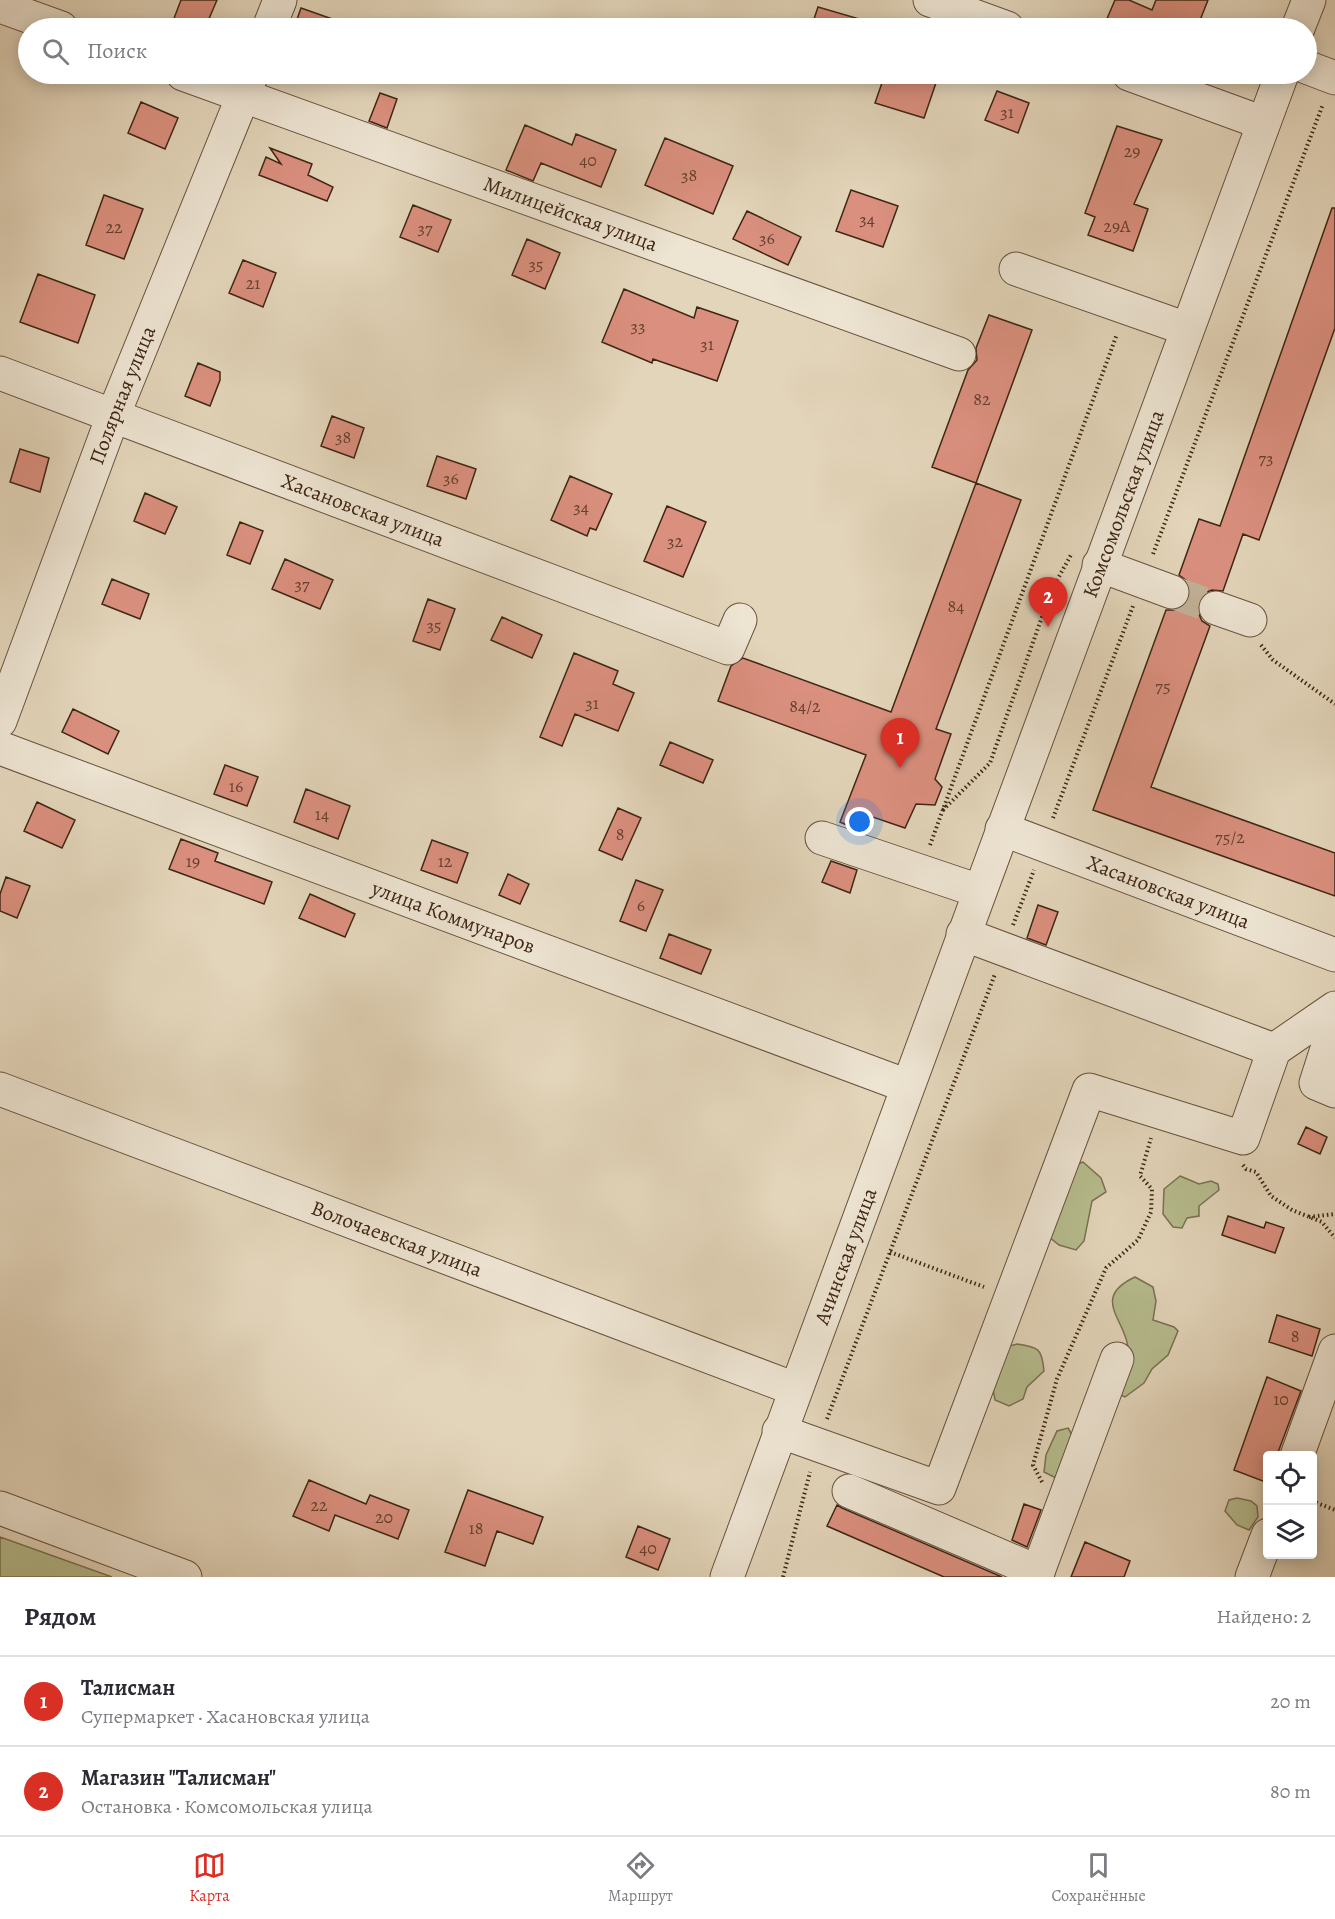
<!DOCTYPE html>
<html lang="ru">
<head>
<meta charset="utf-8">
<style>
	body { margin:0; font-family:Alegreya,serif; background:#f2f2f3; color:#2b2b33 }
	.controls { position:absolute; right:18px; bottom:18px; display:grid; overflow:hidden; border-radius:6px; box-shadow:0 3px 15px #0003 }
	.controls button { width:54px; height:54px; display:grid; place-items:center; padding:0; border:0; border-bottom:2px solid #e1e1e2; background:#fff; color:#2b2b33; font:30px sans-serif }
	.you { position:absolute; left:860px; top:822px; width:21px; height:21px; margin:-15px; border:4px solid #fff; border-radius:50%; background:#1a73e8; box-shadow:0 0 0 9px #1a73e833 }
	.badge { display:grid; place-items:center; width:39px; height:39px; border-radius:50%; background:#d93025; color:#fff; font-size:20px; font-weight:700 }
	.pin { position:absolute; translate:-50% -50px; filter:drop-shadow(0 2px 3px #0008) }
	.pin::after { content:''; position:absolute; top:32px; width:21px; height:18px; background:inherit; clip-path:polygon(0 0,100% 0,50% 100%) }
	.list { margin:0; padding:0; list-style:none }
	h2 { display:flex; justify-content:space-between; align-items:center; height:78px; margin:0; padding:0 24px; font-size:26px }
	h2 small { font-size:20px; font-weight:400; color:#7c7c81 }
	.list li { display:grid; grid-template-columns:39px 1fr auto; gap:18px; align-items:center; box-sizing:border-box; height:90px; padding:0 24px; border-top:2px solid #e1e1e2 }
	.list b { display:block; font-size:22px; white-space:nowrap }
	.list p { margin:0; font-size:20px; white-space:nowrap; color:#7c7c81 }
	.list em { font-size:20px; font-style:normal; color:#7c7c81 }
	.icon { flex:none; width:33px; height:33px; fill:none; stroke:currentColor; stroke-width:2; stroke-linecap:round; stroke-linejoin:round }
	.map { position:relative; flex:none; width:1335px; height:1577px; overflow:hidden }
	.search { position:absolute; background:#fff; box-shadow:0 3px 15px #0003; left:18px; right:18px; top:18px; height:66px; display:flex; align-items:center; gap:15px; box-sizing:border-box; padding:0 21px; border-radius:33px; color:#7c7c81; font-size:22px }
	.sheet { height:258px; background:#fff }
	nav { display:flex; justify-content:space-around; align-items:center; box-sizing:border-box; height:84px; border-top:2px solid #e1e1e2; background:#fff; font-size:16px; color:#7c7c81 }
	nav a { display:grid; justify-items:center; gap:3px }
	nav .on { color:#d93025 }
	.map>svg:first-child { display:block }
	.green { fill:#b6bc8e; stroke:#7a7151; stroke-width:1.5 }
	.building { fill:#db907f; stroke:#3f2614; stroke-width:1.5 }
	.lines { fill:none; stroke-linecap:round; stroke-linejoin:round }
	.minor-tunnel { stroke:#c2b299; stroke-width:33; stroke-dasharray:33 16; stroke-linecap:butt }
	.minor-casing { stroke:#68523e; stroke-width:35 }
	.path { stroke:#3f2614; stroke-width:4; stroke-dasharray:1.5 3; stroke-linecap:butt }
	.minor { stroke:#ede4d2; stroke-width:33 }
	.labels { text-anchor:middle; stroke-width:4.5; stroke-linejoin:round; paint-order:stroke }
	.number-label { font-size:18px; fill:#66402f }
	.street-label { font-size:21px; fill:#3f2614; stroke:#ede4d2 }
</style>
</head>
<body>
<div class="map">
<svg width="1335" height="1577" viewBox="0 0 1335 1577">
	<rect width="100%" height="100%" fill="#e3d5ba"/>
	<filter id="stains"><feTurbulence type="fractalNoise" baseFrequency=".00333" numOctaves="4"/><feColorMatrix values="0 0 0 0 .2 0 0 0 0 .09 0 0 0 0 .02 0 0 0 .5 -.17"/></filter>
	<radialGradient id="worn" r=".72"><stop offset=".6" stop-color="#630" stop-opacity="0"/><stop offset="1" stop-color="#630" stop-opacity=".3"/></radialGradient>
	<path class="green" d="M1083,1162L1101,1178L1106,1192L1092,1201L1084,1241L1076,1250L1059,1245L1049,1237L1069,1168Z
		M1180,1176L1199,1184L1211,1181L1218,1184L1219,1190L1199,1206V1216L1187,1218L1182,1228L1173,1227L1163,1214L1164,1189Z
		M1135,1277L1153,1287L1156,1301L1153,1320L1174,1327L1178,1331L1168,1355L1152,1369L1144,1383L1125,1397L1118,1394C1121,1381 1129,1362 1128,1348C1126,1320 1090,1298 1135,1277Z
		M1017,1344C1039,1347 1042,1349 1044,1371L1027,1387L1023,1399L1009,1406L995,1400L993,1389L1002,1348Z
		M1068,1428L1074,1438L1056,1478L1044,1472L1046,1455L1057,1431Z
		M1237,1498L1251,1501L1257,1506L1258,1517L1249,1530L1237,1525L1225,1511L1229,1500Z
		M0,1537L112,1577H0Z"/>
	<path class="building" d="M181,0H217L205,28H190L173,21Z
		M1115,0H1129L1152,10L1156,0H1208L1197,28H1103Z
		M818,7L873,23L872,28H811Z
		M301,8L352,26L351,28H294Z
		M885,74H939L924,118L875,103Z
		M997,91L1029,103L1018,133L985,120Z
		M380,93L397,99L387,128L369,121Z
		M141,102L178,118L165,149L128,133Z
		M525,125L572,145L576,134L616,150L601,187L541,163L533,181L506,170Z
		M1117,126L1162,140L1134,204L1148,209L1133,251L1088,235L1095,217L1085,213Z
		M665,138L733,166L713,214L645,185Z
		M270,148L312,164L308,175L333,187L327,201L259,175L266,157L281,164Z
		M851,190L898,206L883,247L836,231Z
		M104,195L143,209L124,259L86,245Z
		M413,205L451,220L438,252L400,237Z
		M1332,208H1335V328L1259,540L1243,534L1223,591L1212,590L1204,593L1199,601L1198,612L1202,621L1210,626L1151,787L1335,853V896L1093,810L1166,610H1175L1183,607L1190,598L1191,589L1187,581L1179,575L1199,519L1220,526Z
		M747,211L801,237L788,265L733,239Z
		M527,239L560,253L545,289L512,275Z
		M243,260L276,273L263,307L229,293Z
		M38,274L95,295L78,343L20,322Z
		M624,289L694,318L697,307L738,321L717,381L653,359L652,363L602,342Z
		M989,315L1032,330L976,483L932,467L968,370L977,360L976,348Z
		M198,363L220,372V380L210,406L185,396Z
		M332,416L364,428L354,458L321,446Z
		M20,449L49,458L40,492L10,482Z
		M437,456L476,469L466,499L427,486Z
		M570,476L612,494L596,530L590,528L587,536L551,520Z
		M976,483L1021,500L936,729L951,734L935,779L942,787L935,805L916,804L905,828L870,816L858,830L840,822L866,755L718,701L731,666L743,658L891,712Z
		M145,493L177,507L165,534L134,521Z
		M667,506L706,522L683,577L644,561Z
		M240,522L263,531L250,564L227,555Z
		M285,559L333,580L320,609L272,589Z
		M112,579L149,594L140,619L102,604Z
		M428,599L455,609L440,650L413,641Z
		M502,617L542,635L532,658L491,640Z
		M574,653L618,671L613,684L634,693L618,731L575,714L562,746L540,737Z
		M73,709L119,731L108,754L62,732Z
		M670,742L713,760L703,783L660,765Z
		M225,765L258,777L247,806L214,794Z
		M306,789L350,806L338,839L294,822Z
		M37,802L75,820L62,848L24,831Z
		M618,808L641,818L622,860L599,850Z
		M181,839L218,853L215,861L272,882L264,904L169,869Z
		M432,840L468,853L457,883L421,870Z
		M831,861L857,870L850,893L822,882Z
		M508,874L529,884L520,904L499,895Z
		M6,877L30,886L17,918L0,911V894Z
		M636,880L663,890L646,931L620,921Z
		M310,894L355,914L345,937L299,918Z
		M1038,905L1058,912L1046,945L1027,938Z
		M669,934L711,950L701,974L660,958Z
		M1306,1127L1327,1137L1320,1154L1298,1144Z
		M1228,1216L1264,1228L1266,1222L1284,1228L1275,1253L1222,1235Z
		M1277,1315L1320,1329L1312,1356L1269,1342Z
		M1267,1377L1301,1391L1277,1455H1268V1483L1234,1470Z
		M309,1480L366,1504L370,1495L409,1510L398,1539L335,1515L329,1531L293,1516Z
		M468,1490L543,1517L533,1544L497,1531L485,1566L445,1552Z
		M1024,1504L1041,1510L1027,1547L1012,1540Z
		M837,1505L842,1508L1002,1577H944L827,1526Z
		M638,1526L670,1539L658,1570L626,1557Z
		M1085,1542L1130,1561L1124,1577H1071Z"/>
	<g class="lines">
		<path class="minor-tunnel" d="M1172,592L1216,608"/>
		<g class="minor-casing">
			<g id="minor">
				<path d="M930,0L1007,28"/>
				<path d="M0,6L61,28"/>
				<path d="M269,28L280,0"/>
				<path d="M1298,28L1309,0"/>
				<path d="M1306,67L1335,78"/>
				<path id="s1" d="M183,74L959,354"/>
				<path d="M1129,74L1263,123"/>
				<path d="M1016,269L1187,329"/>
				<path id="s2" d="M0,373L728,648L740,620"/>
				<path d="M1099,565L1172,592"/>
				<path d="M1216,608L1250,620"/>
				<path id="s3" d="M0,721L113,416L252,74"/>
				<path id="s4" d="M0,748L907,1086"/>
				<path id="s5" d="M1002,829L1335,955"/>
				<path d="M822,838L979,891"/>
				<path d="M963,934L1274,1050"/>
				<path d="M1335,1024L1316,1083L1335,1091"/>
				<path id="s6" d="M0,1089L795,1389"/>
				<path d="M779,1431L939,1488L1089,1090L1243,1138L1274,1050L1335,1008"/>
				<path d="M1297,1456L1335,1351"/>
				<path d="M849,1491L1038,1572"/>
				<path d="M0,1508L185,1577"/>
				<path id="s7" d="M727,1577L1282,74"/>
				<path d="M1036,1577L1117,1359"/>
				<path d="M1252,1577L1268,1535"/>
			</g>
		</g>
		<path class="path" d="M1153,554L1323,104
			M1261,645L1273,660L1335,704
			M943,810L990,763L1052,589L1071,555
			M1053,818L1133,606
			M930,845L1117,334
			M1013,925L1034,870
			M1243,1165L1246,1169L1256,1172L1271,1196L1292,1210L1322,1222L1335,1238
			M1309,1217L1335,1214
			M890,1252L984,1287
			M827,1419L995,974
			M1042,1482L1033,1465L1057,1379L1106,1268L1138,1240L1151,1212L1152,1189L1140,1176L1151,1138
			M1312,1501L1335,1510
			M783,1577L810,1472"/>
		<use href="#minor" class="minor"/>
	</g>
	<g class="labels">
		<g class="number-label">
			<text x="1007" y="118">31</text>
			<text x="1132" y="157">29</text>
			<text x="588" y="166">40</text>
			<text x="689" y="181">38</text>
			<text x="867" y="225">34</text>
			<text x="1117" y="232">29А</text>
			<text x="114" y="233">22</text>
			<text x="425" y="234">37</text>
			<text x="767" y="244">36</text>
			<text x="536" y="270">35</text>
			<text x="253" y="289">21</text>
			<text x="638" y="332">33</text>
			<text x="707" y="350">31</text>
			<text x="982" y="405">82</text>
			<text x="343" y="443">38</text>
			<text x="1266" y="464">73</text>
			<text x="451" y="484">36</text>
			<text x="581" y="513">34</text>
			<text x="675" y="547">32</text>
			<text x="302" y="590">37</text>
			<text x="956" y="612">84</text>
			<text x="434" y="631">35</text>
			<text x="1163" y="692">75</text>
			<text x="592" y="709">31</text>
			<text x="805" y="712">84/2</text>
			<text x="236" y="792">16</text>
			<text x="322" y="820">14</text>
			<text x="620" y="840">8</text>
			<text x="1230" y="843">75/2</text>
			<text x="193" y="867">19</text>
			<text x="445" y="867">12</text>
			<text x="641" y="911">6</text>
			<text x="1295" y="1342">8</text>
			<text x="1281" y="1405">10</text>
			<text x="319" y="1511">22</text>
			<text x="384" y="1523">20</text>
			<text x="476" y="1534">18</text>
			<text x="648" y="1554">40</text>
		</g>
		<g class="street-label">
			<text dy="7" stroke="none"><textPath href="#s1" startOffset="412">Милицейская улица</textPath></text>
			<text dy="7" stroke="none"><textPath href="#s3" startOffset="348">Полярная улица</textPath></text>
			<text dy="7" stroke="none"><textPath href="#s7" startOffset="1144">Комсомольская улица</textPath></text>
			<text dy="7" stroke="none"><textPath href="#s2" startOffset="388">Хасановская улица</textPath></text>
			<text dy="7" stroke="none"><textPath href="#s5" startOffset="178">Хасановская улица</textPath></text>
			<text dy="7" stroke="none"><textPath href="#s4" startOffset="484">улица Коммунаров</textPath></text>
			<text dy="7" stroke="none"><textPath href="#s6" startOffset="424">Волочаевская улица</textPath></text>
			<text dy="7" stroke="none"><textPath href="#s7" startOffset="342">Ачинская улица</textPath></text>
		</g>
	</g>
	<rect width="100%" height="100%" filter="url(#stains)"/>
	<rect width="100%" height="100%" fill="url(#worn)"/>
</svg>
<div class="controls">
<button><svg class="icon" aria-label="locate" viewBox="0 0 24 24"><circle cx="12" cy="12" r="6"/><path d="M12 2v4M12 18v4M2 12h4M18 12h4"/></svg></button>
<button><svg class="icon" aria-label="layers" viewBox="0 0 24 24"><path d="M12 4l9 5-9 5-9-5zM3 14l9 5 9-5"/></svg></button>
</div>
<div class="you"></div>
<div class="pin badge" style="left:900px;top:768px">1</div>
<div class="pin badge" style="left:1048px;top:627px">2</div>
<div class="search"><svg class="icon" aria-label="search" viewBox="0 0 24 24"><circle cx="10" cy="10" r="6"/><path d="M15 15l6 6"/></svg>Поиск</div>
</div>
<section class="sheet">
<h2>Рядом<small>Найдено: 2</small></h2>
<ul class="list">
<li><span class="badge">1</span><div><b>Талисман</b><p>Супермаркет · Хасановская улица</p></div><em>20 m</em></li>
<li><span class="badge">2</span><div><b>Магазин &quot;Талисман&quot;</b><p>Остановка · Комсомольская улица</p></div><em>80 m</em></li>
</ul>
</section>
<nav>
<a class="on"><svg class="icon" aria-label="map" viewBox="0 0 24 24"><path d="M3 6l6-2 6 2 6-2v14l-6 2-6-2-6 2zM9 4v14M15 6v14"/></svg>Карта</a>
<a><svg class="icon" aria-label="directions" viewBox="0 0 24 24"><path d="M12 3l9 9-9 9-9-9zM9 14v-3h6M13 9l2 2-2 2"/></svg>Маршрут</a>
<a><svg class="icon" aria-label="saved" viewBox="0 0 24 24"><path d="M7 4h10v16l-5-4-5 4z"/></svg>Сохранённые</a>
</nav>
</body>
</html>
